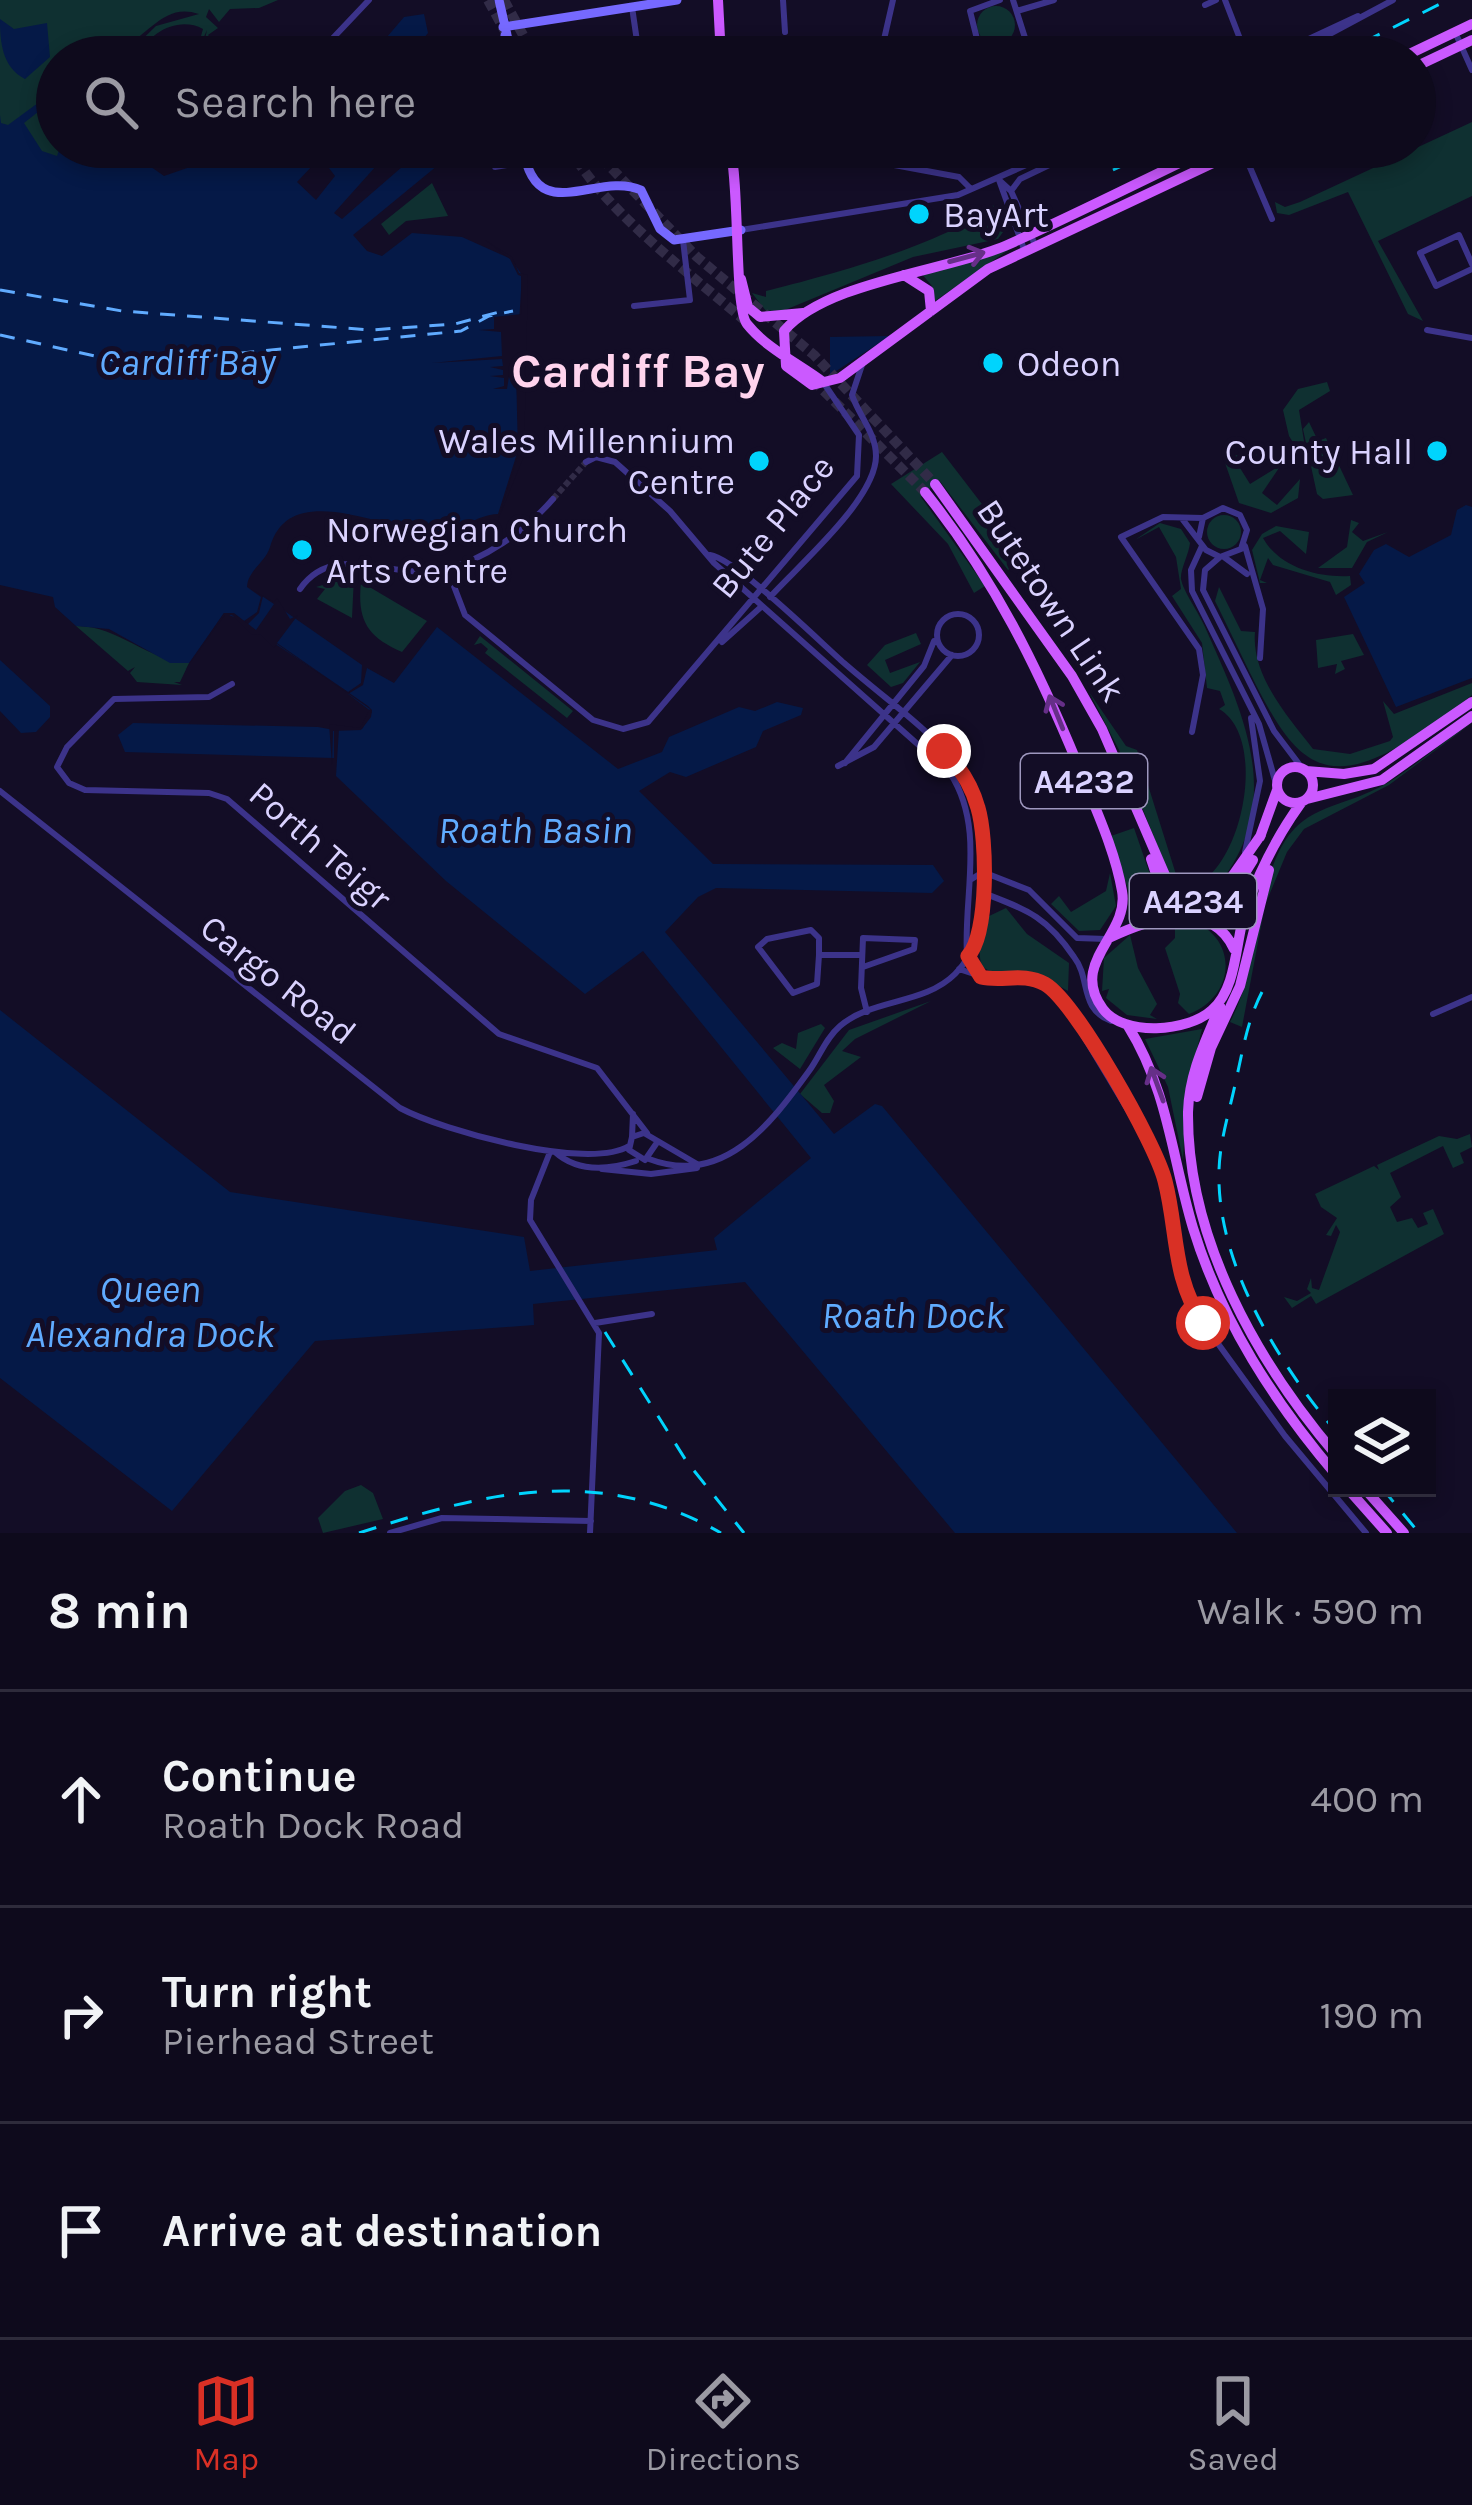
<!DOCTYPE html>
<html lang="en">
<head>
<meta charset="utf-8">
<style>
	body { margin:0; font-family:Karla,sans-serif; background:#171325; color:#f1f3f6 }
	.controls { position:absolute; right:36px; bottom:36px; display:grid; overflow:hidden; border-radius:0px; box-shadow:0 6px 18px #0003 }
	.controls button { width:108px; height:108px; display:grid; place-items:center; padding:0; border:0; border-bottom:3px solid #2e2b3b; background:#0e0a1c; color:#f1f3f6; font:60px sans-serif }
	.stop { position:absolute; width:36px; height:36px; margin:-27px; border:9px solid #d93025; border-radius:50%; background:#fff }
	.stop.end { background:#d93025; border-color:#fff; box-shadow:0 3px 12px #0008 }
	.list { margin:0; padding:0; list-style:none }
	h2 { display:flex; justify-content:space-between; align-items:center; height:156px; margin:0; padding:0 48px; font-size:51px }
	h2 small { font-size:39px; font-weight:400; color:#9b9aa3 }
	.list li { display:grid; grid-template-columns:78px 1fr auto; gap:36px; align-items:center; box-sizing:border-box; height:216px; padding:0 48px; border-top:3px solid #2e2b3b }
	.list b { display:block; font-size:45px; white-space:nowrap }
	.list p { margin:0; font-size:39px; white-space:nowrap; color:#9b9aa3 }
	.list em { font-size:39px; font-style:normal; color:#9b9aa3 }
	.icon { flex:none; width:66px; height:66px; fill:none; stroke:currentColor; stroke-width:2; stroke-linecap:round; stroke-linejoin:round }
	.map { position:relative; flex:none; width:1472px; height:1533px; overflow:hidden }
	.search { position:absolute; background:#0e0a1c; box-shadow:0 6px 18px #0003; left:36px; right:36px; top:36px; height:132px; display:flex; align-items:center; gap:30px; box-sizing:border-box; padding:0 42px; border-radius:66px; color:#9b9aa3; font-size:45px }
	.sheet { height:804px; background:#0e0a1c }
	nav { display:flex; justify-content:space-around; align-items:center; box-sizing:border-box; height:168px; border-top:3px solid #2e2b3b; background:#0e0a1c; font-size:33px; color:#9b9aa3 }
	nav a { display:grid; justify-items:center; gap:6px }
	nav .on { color:#d93025 }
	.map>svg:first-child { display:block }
	.green { fill:#0f3031 }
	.water { fill:#051947 }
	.pier { fill:#130d26 }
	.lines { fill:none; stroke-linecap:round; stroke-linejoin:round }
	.ferry { stroke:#60abff; stroke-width:3; stroke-dasharray:15 12; stroke-linecap:butt }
	.street-tunnel { stroke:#312b47; stroke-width:6; stroke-dasharray:6 3; stroke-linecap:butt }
	.primary-tunnel { stroke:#312b47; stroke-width:10; stroke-dasharray:10 5; stroke-linecap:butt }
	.street { stroke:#3c338a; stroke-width:6 }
	.secondary { stroke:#7669ff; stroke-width:9 }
	.primary { stroke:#cb59ff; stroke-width:10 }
	.rail { stroke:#00d4fd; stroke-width:3; stroke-dasharray:18 15; stroke-linecap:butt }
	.oneway { stroke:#662f88 }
	.route { stroke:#d93025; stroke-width:15 }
	.poi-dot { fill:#00d4fd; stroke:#130d26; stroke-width:4.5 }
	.labels { text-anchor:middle; stroke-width:10; stroke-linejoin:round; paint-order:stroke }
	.shield { fill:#130d26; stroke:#9e97be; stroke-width:3 }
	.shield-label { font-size:33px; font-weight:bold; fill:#dad2ff }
	.poi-label { font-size:36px; fill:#dad2ff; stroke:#130d26; text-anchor:start }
	.street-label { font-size:36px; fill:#dad2ff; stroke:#130d26 }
	.water-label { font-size:39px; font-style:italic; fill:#60abff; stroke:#130d26 }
	.district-label { font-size:48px; font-weight:bold; fill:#ffd4ed; stroke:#130d26 }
</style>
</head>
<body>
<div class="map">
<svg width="1472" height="1533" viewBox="0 0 1472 1533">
	<rect width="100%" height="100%" fill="#130d26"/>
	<path class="green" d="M0,0H278L259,8L230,9L219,22L209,9L206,17L218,28L208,35L212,40L201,57L207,30L195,57L203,29C179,16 148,32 139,57H124L156,26L199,14C164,2 150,35 122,47C102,56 83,57 57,57V147H97L90,168L0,141Z
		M977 25a19 19 0 1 1 38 0a19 19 0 1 1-38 0Z
		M1472,122V196L1378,241L1423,321L1408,314L1348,192L1289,215L1277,213L1275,202L1285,207L1300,202Z
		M432,183L448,216L406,221L389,235L381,224Z
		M993,205L1006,228L998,239L913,257L785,310L766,311L752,293L766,297V291C826,276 946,244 993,205Z
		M1014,246L935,301L932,286L921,273Z
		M1327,382L1330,391L1299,410L1308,466L1289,436L1283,410L1298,389Z
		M1309,422L1318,441L1326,438L1353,495L1323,499L1317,494L1303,429Z
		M1271,442L1274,447L1240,468L1250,484L1281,465L1262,493L1277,505L1300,479L1298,498L1271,513L1239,503L1224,460Z
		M942,452L985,508L974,516L992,532L1013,566L1008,570L939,480L921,497L985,586L974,593L948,544L891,484Z
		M1207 532a17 17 0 1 1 34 0a17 17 0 1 1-34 0Z
		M1351,520L1359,523L1352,532L1363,541L1388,532L1367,542L1352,568H1318L1347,547Z
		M1160,523L1181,529L1190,543C1189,554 1180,570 1181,579C1183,591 1199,613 1205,627C1243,713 1288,803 1215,889L1191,896L1172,882L1119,750L1089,692L1126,746L1137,750L1179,884L1189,888C1243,873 1269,737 1219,709L1225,705L1220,691L1207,688L1202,643L1172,596L1181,589L1176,557L1159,527L1135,540Z
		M1276,526L1309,532L1306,554L1280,531L1263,538C1279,567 1318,578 1350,576L1351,585L1336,595L1330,582L1273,565L1268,558L1260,580L1267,583H1260L1252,550L1262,534Z
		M354,576L352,618L317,599L325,589L316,587Z
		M361,582L427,621L402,652C367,637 357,620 361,582Z
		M1219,587L1241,631L1255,632C1251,676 1289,718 1313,749L1350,754L1390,741L1393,737L1383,701L1394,714L1472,683V695C1303,830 1294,759 1215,601Z
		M76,626C117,625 148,661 189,663L180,682H174L182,685L137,682L130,673L135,667L128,671Z
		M916,633L921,644L885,660L890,673L920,662L903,683L891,687L867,665L885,645Z
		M1353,634L1364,655L1341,661L1345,669L1335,674L1337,664L1318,668L1316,640Z
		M480,636L573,711L567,718L485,653L488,649L481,643L474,645Z
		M1472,723L1389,785L1304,829L1287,852L1265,905L1242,1027L1230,1022C1255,975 1255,922 1271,872C1295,799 1335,814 1389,782C1418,764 1444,741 1472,723Z
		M1134,828L1155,889L1130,896L1111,836Z
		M1110,873L1116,906L1100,930L1079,931L1051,904L1059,896L1071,912L1106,891Z
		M1006,908L1027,934L1069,963L1068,991L1038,974L991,972L981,966L979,948L987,917Z
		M1191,921C1237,936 1238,995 1189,1014L1178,1003L1180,994L1165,948L1175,938V923Z
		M1130,935L1138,968L1157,1004L1150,1015L1157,1019L1127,1015L1106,998L1109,989L1102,991L1104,958Z
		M931,1001L855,1039L842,1051L861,1057L824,1085L834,1101L830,1113H822L800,1094L849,1030Z
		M821,1024L825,1028L800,1069L773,1048L782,1043L796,1049L798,1033Z
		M1202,1029L1187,1089L1183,1160L1168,1087L1145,1039Z
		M1470,1134L1472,1147L1460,1153L1464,1163L1453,1168L1443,1146L1390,1173L1401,1197L1390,1207L1397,1222L1412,1218L1418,1228L1428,1224L1423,1213L1433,1209L1444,1234L1316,1304L1311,1296L1292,1308L1284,1297L1297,1301L1311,1293L1307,1289L1311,1278L1312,1288L1319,1290L1340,1232L1336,1225L1331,1236L1326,1235L1337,1218L1321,1207L1315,1194L1374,1166L1379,1170L1377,1165L1439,1136L1457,1139Z
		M361,1485L373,1493L383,1519L323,1533L318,1518L345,1491Z"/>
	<path class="water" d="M424,14L428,33L408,57H370L404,17Z
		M0,19L14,29L47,23L50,57L25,79C2,67 0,42 0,19Z
		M57,89V97L24,123L42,151L57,156L60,147H133L137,157L164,176L190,167L216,147H279L281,164L293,147H330L297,182L316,200L335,176L329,168L347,147H393L334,213L342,219L425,147H460L353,235L367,251L382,256L412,233L462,237L511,259L522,275L516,370L519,447L498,514C475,515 458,533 435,532C385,531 290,477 270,547C265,563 248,570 247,587L261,597L257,612L244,621L224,613L189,663H170L109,629L76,626L55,607L53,597L0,585V115L1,123L8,125Z
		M890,336L830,375V337Z
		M1466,505L1472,507V678L1396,707L1344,597L1365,583L1359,574L1374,550L1386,544L1409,557L1451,535L1457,510Z
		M263,596L362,665L361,683L348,692L247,625L259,613Z
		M437,627L618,769L662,752L669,737L739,707L755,711L777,702L803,708L801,715L763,731L756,747L686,777L670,772L639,791L713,864L933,865L944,881L932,893L716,888L698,897L665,932L834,1134L875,1104L882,1106L1237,1533H955L745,1282L533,1304L534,1325L315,1341L172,1511L0,1378V1010L230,1192L524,1237L530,1271L717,1250L714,1238L811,1158L643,951L585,994L446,881L336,776L339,729H362L372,712L348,694L363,685L367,668L394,683Z
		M0,660L50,706V717L36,732L21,733L0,711Z
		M133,723L318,727L334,730V758L125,752L118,735Z"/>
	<path class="pier" d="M485,240L512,257L519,273L528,275L524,456L498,520L518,455L516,368L510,370L507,389H493L504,386V378L490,376L503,375V370L490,367L503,366L502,359L432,363L502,356L501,332L479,330L494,329V317L522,314L521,276L518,275L510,259Z
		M253,590L274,602L277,598L290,619L298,615L277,643L368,706L372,710L371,717L361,730L333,731L332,765L329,724L360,728L370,709L277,644L274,648L260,634L252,635L232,615H225L185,670L224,613H234L256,630L274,604Z"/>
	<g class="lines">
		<path class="ferry" d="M0,290L122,311L371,330L455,324L499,312
			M0,335L131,364L461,331L489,316L513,311"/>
		<path class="street-tunnel" d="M553,499L586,462"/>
		<path class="primary-tunnel" d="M488,0L519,57
			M504,0L535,57
			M569,147C604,211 693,276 749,324
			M591,147L697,257L814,355L935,484
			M813,380L925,492"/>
		<path class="street" d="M783,0L785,32
			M1000,0L970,11L980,51L1026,41L1013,0
			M1225,0L1247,57
			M1205,5L1216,0
			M632,7L638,48H659L672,57
			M1017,11L1054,0
			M1455,32L1472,70
			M1026,41L1031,57
			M1301,42L1324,37L1393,0
			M624,51L638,48
			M315,57L369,0
			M880,57L893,0
			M1270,57L1358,16
			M674,147L677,162
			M797,147L959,177L970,188
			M1243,151L1272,219
			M495,167L525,162
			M999,180L1011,191L1036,247
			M999,180L1025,252
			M1011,191L1020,179L1087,147
			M741,230L958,195L1033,162L1058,159
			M1472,264L1459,235L1420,253L1436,286L1472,269
			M634,306L690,300L683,240
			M1427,330L1472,338
			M586,462L596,457L615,462L670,511L714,563L950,773C986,828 963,896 967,956
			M1183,520L1206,550L1220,557L1241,549L1247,530L1240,515L1223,508L1203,518L1199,537
			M1202,546L1191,570L1192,591L1259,724L1276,784
			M1245,546L1263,609L1260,658
			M1220,557L1205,570L1203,590L1274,731L1302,768
			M1224,557L1247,574
			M447,568L465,615L593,720L623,729L648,722L857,476L859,435L823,382
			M300,589C335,539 395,581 443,570C485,560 525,531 553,499
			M770,597C799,565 876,499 876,456C876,433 859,416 852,395L862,365
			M937 635a21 21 0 1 1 42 0a21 21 0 1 1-42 0Z
			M722,642L761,607
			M232,684L209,697L114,699L67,747L57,767L69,783L85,790L209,793L227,799L499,1034L597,1068L647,1133
			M1192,732L1203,675L1199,649L1121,537L1163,517L1203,518
			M845,763L924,666L934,641
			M838,766L874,747L952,655
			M0,791L400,1108C443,1131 588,1171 629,1146
			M1245,852L1260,781L1251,718
			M970,880L983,872L1029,890L1077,938L1106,939
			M981,892C1024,909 1045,914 1074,957C1091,979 1079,1009 1111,1021
			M819,955V938L811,930L767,939L758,947L793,993L817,984L819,955H862
			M967,956L981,977
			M863,967L914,949L915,940L863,938L861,988L867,1012
			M959,969L989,979H1032L1062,1000L1159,1162L1179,1273L1198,1316L1285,1436L1366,1533
			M1433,1014L1472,997
			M632,1137L633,1114
			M656,1144L645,1160L629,1150L632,1137L644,1133L697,1164
			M550,1152L531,1200L530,1220L599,1333L590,1533
			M555,1152C577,1172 608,1170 636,1161
			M649,1159C723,1187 770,1125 809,1071C820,1056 825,1039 840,1026C873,998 924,1005 955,974C979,950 981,923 982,890C987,758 935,742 844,663C819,641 736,559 710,555
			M602,1169L651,1174L697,1168
			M595,1323L652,1314
			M390,1533L442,1518L591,1521"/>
		<path class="secondary" d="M499,0L512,57
			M503,27L677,0
			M504,57L505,35
			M523,147C535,230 597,170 641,190L660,229L674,240L741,230"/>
		<path class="primary" d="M718,0L721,57
			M1403,57L1472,24
			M1415,67L1472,40
			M730,147C740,186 734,308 747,324C766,348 799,364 823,382
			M1213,147C1143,180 1075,215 1005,246C946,271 825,282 784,331L786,366L812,385L840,378L988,269L1247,147
			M904,275L929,291L931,311
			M741,279L748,307L760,317L803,313
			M935,484L1072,676L1102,729L1171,889L1191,902L1219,895L1261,835
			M925,492C994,578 1038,668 1080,770C1095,808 1115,850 1122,891C1130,935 1068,962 1103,1009C1124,1037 1188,1032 1212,1010C1238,987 1235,940 1246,908C1260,870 1277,836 1301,803
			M1277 785a18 18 0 1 1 36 0a18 18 0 1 1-36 0Z
			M1306,771L1344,774L1374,769L1472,702
			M1307,799L1382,780L1472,716
			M1260,837L1277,790
			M1151,859L1164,898L1190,915L1230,897L1253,860
			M1109,938C1149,919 1210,898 1234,949
			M1220,1006C1206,1040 1189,1073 1188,1112C1187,1239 1257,1362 1337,1456
			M1128,1026C1168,1090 1172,1158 1193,1228C1222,1322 1274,1402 1337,1476
			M1197,1097L1211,1048L1240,986L1269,870
			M1347,1488L1387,1533
			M1364,1488L1404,1533"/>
		<path class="rail" d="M1334,57L1448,0
			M1113,170L1162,147
			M1262,992C1247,1021 1243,1050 1236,1080C1230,1110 1220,1139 1219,1170C1216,1264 1279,1364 1337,1433
			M605,1332L687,1462L744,1533
			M1382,1488L1419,1533
			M359,1533C482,1493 599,1463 721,1533"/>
	</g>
	<defs><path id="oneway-shaft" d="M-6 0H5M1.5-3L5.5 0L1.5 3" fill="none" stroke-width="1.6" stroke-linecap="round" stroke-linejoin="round" transform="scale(3)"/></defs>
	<g class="oneway">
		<use href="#oneway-shaft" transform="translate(967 257) rotate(-15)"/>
		<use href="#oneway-shaft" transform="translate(1056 712) rotate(-112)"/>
		<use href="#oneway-shaft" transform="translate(1157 1084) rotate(-110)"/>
	</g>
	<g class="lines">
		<path class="route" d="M944,751C960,767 972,786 978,808C987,838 989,934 968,956L981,977C1003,982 1023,972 1045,984C1075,1001 1156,1144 1165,1181C1178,1231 1172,1277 1203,1323"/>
	</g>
	<g class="poi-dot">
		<circle cx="919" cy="214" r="12"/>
		<circle cx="993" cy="363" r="12"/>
		<circle cx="1437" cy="451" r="12"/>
		<circle cx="759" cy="461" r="12"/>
		<circle cx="302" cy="550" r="12"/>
	</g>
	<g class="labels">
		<g class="shield">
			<rect x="1021" y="754" width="126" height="54" rx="9"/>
			<rect x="1130" y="874" width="126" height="54" rx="9"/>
		</g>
		<g class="shield-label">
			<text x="1084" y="793">A4232</text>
			<text x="1193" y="913">A4234</text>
		</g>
		<g class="poi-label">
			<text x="943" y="227">BayArt</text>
			<text x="1017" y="376">Odeon</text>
			<text x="735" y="453" text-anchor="end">Wales Millennium<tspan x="735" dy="41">Centre</tspan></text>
			<text x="1413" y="464" text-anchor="end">County Hall</text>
			<text x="326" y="542">Norwegian Church<tspan x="326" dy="41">Arts Centre</tspan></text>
		</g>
		<g class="street-label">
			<text transform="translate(772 526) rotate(-51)" y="13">Bute Place</text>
			<text transform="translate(1052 600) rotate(56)" y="13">Butetown Link</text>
			<text transform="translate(321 845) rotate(41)" y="13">Porth Teigr</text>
			<text transform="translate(279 979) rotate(38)" y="13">Cargo Road</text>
		</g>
		<g class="water-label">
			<text x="187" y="375">Cardiff Bay</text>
			<text x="535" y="843">Roath Basin</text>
			<text x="150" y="1302">Queen<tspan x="150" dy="45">Alexandra Dock</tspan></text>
			<text x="913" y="1328">Roath Dock</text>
		</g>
		<g class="district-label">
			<text x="638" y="387">Cardiff Bay</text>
		</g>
	</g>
</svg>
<div class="controls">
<button><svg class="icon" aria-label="layers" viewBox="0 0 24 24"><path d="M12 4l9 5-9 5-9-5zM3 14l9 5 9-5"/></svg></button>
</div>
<div class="stop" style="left:1203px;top:1323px"></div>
<div class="stop end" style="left:944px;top:751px"></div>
<div class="search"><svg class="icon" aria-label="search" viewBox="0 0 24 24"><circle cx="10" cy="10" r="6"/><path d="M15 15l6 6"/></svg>Search here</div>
</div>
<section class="sheet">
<h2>8 min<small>Walk · 590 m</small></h2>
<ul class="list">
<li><svg class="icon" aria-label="ahead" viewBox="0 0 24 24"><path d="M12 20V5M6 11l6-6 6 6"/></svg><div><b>Continue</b><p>Roath Dock Road</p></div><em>400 m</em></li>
<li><svg class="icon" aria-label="right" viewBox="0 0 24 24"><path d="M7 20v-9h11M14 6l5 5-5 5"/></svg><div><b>Turn right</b><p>Pierhead Street</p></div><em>190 m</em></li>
<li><svg class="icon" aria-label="arrive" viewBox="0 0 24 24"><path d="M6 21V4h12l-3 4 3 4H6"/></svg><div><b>Arrive at destination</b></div></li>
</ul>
</section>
<nav>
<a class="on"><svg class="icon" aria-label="map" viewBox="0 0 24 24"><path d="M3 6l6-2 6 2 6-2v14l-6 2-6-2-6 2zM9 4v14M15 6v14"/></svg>Map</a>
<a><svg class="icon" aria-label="directions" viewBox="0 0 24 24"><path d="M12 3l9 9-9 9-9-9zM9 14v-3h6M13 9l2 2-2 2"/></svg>Directions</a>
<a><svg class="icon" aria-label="saved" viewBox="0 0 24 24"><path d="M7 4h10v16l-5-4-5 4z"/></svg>Saved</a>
</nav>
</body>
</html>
